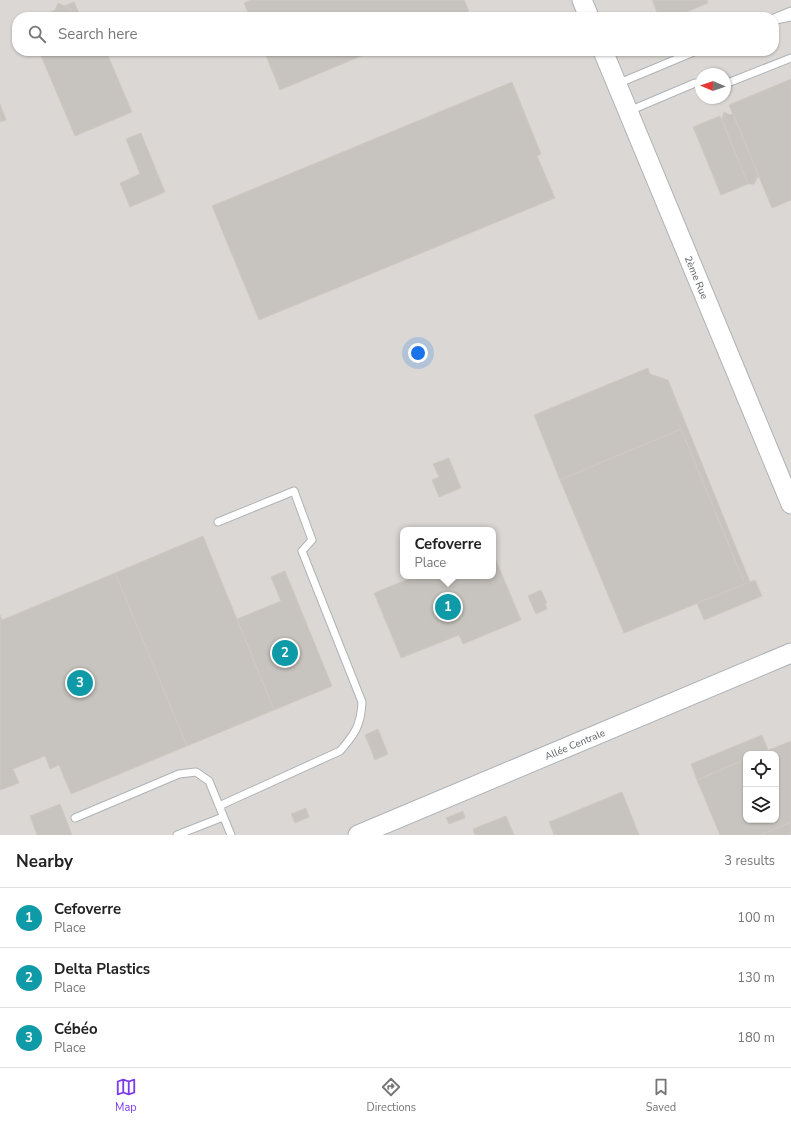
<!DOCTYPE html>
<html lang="en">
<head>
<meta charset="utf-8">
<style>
	body { margin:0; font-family:"Nunito Sans",sans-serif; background:#f6f6f6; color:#222 }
	.controls { position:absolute; right:12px; bottom:12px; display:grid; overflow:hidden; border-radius:8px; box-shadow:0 1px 3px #0004 }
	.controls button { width:36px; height:36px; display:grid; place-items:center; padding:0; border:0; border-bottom:1px solid #e0e0e0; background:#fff; color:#222; font:20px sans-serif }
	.compass { position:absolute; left:695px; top:68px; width:36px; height:36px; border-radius:50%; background:#fff; box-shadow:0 1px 3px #0004; rotate:272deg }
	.you { position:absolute; left:418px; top:353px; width:14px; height:14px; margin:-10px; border:3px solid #fff; border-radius:50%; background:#1a73e8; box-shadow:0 0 0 6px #1a73e833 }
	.badge { display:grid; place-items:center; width:26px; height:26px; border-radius:50%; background:#7c3aed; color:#fff; font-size:13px; font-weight:700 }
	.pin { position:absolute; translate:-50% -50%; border:2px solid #fff; box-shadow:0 1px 4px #0006 }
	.popup { position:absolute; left:400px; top:527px; width:96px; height:52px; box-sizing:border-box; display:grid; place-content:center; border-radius:8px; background:#fff; filter:drop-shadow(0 1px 3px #0005); font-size:13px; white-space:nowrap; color:#767676 }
	.popup b { font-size:15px; color:#222 }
	.popup::after { content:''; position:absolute; left:50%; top:100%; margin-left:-8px; border:8px solid transparent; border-top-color:#fff }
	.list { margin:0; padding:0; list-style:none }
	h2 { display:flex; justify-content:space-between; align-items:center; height:52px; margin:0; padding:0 16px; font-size:17px }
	h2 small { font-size:13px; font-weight:400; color:#767676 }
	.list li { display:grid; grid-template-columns:26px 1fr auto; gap:12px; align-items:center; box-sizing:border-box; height:60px; padding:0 16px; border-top:1px solid #e0e0e0 }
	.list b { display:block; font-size:15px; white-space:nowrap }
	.list p { margin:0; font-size:13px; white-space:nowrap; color:#767676 }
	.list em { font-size:13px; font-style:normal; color:#767676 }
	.icon { flex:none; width:22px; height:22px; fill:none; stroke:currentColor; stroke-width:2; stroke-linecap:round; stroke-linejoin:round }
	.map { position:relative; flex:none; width:791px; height:835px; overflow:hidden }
	.search { position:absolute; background:#fff; box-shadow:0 1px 3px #0004; left:12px; right:12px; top:12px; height:44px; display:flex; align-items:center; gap:10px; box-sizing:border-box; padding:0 14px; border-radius:16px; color:#767676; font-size:15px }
	.sheet { height:232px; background:#fff }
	nav { display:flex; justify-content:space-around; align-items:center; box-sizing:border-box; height:56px; border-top:1px solid #e0e0e0; background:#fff; font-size:11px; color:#767676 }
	nav a { display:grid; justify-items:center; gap:2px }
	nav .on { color:#7c3aed }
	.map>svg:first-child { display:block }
	.industrial { fill:#dad7d4; fill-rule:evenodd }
	.building { fill:#c7c3be; stroke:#cfc9c1 }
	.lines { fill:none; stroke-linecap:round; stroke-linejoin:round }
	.lane-casing { stroke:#afb3b6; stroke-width:9 }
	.secondary-casing { stroke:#aeb2b6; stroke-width:21 }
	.lane { stroke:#fff; stroke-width:7 }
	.secondary { stroke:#fff; stroke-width:19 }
	.labels { text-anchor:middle; stroke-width:3; stroke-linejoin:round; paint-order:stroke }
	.street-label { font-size:10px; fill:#5a5e61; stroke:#fff }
</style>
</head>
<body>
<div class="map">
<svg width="791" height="835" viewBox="0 0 791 835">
	<rect width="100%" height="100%" fill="#ebe8e2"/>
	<path class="industrial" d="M0,0H791V835H0ZM17,17H774V51H17ZM701,74H725V98H701ZM403,530H493V576H403ZM746,754H776V820H746Z"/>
	<path class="building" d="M251,0H464L469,11L455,17H250L244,3Z
		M652,0H707L708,3L675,17H659Z
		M74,2L81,17L68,16L71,9L64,6Z
		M58,3L71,9L68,16L72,17H39L55,10Z
		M39,51H106L132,112L75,136Z
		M264,51H373L280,90Z
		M791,79V200L772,208L729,105Z
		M512,82L541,154L537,156L555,198L259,320L212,206Z
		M0,104L6,120L0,122Z
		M724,112L730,115L733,113L759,177L756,178L757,179L754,184H748L722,119Z
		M720,116L748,184L721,195L693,127Z
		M141,133L165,192L130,207L120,183L140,174L126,139Z
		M648,368L650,374L668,380L750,582L745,584L681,429L560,480L534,415Z
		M681,429L745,584L624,633L560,480Z
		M449,458L461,488L439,497L432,480L439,477L433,464Z
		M203,536L274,710L187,746L115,573Z
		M493,553L521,620L463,644L459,635L401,658L374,593L416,576H493Z
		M285,571L332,686L274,710L237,619L281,601L271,577Z
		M115,573L187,746L71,794L59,765L50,769L45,756L13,769L19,783L0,790V615L2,620Z
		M755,580L762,596L704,620L697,603Z
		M541,590L547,603H545L547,609L536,614L528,596Z
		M378,729L388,754L375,760L365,735Z
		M762,735L768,750L759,754H746V759L697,780L691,764Z
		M791,741V822L760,835H720L697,780L746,759V820H776V754H759Z
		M622,792L639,835H554L549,822Z
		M60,804L72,835H37L30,816Z
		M306,808L309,817L295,823L291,814Z
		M463,811L465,818L449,824L446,818Z
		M506,816L514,835H475L473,829Z
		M791,822V835H760Z"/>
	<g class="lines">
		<g class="lane-casing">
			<path id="lane" d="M774,18L791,11
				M776,20L791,17
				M617,84L696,51
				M725,84L791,58
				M629,111L695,83L701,84
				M218,522L294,491L312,540L302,551L362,702C361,725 355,734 340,751L219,806
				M75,818L179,774L196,772L209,781L231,835
				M177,835L223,817"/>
		</g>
		<g class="secondary-casing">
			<g id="secondary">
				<path d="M582,0L589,17"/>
				<path id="s1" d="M603,51L791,504"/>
				<path id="s2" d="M358,835L791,653"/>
			</g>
		</g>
		<use href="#lane" class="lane"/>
		<use href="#secondary" class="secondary"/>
	</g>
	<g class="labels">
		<g class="street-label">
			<text dy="4" stroke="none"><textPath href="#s1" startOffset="245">2ème Rue</textPath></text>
			<text dy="4" stroke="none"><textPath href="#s2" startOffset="235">Allée Centrale</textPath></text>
		</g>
	</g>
</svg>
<div class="controls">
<button><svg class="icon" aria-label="locate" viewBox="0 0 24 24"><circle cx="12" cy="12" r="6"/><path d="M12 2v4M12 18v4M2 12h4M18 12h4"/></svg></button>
<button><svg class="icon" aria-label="layers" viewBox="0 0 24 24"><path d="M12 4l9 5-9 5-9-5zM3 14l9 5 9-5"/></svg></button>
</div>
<svg class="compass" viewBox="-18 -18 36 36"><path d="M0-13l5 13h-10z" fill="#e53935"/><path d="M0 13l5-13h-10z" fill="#767676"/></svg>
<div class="you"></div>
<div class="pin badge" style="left:448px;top:607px;background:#0f9aa8">1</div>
<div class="popup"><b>Cefoverre</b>Place</div>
<div class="pin badge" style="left:285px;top:653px;background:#0f9aa8">2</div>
<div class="pin badge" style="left:80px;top:683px;background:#0f9aa8">3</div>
<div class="search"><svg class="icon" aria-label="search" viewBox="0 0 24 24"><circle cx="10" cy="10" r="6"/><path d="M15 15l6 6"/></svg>Search here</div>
</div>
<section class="sheet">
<h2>Nearby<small>3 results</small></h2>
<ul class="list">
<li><span class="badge" style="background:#0f9aa8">1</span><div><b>Cefoverre</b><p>Place</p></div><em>100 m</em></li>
<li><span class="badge" style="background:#0f9aa8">2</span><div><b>Delta Plastics</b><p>Place</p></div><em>130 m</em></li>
<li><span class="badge" style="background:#0f9aa8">3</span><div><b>Cébéo</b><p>Place</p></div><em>180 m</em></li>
</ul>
</section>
<nav>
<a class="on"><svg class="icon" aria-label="map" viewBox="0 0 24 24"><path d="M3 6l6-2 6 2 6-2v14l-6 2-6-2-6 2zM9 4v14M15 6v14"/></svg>Map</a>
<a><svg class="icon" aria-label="directions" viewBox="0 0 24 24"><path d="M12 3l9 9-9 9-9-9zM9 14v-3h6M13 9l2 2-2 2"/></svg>Directions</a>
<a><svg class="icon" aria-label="saved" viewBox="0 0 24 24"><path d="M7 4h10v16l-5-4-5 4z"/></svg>Saved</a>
</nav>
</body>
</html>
